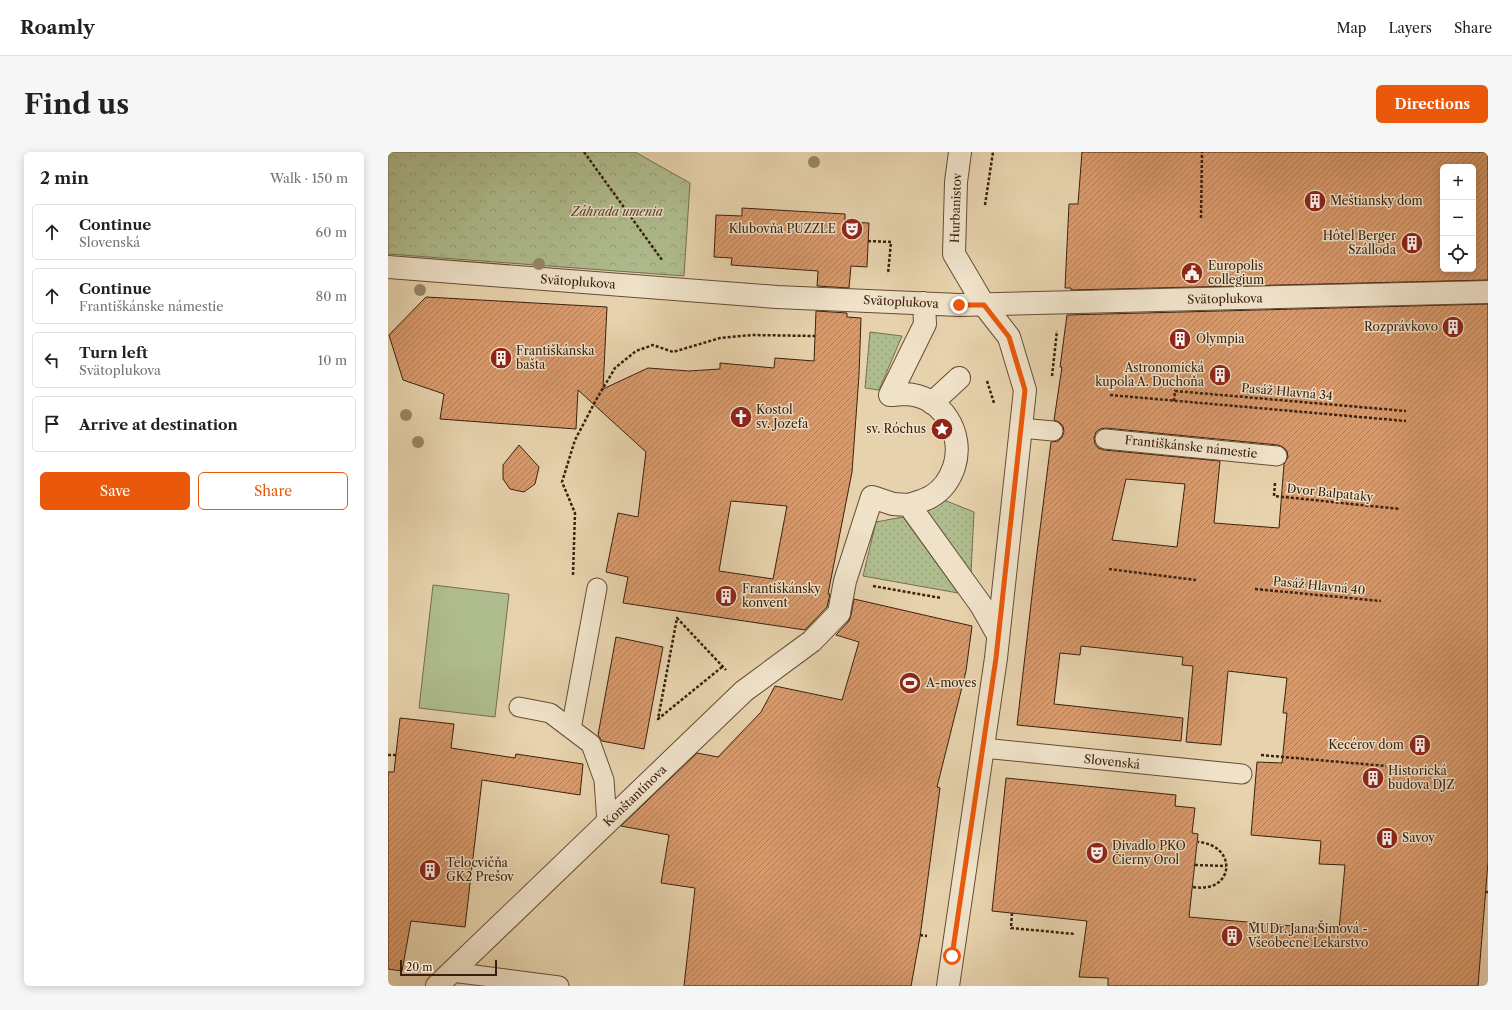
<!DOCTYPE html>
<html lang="en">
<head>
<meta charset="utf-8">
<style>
	body { margin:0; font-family:"Libre Caslon Text",serif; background:#f6f6f6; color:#202124 }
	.controls { position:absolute; right:12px; top:12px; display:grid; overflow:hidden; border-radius:6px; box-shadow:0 2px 10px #0003 }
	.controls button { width:36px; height:36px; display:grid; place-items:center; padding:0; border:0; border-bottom:1px solid #e0e0e0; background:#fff; color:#202124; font:20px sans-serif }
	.scale { position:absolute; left:12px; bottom:10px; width:97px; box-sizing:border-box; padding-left:4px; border:2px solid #3c200f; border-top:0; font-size:11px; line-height:14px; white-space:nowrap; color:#3c200f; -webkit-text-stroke:3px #efe2c9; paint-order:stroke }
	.stop { position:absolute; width:12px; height:12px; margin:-9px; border:3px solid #ea580c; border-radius:50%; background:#fff }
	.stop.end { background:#ea580c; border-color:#fff; box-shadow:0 1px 4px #0008 }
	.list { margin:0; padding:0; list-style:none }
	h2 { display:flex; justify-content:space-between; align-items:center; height:52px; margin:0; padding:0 16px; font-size:17px }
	h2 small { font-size:13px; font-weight:400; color:#757577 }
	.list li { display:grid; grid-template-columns:26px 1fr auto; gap:12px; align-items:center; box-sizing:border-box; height:56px; margin:0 8px 8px; padding:0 8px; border:1px solid #e0e0e0; border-radius:6px }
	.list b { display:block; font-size:15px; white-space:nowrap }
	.list p { margin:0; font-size:13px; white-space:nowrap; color:#757577 }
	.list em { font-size:13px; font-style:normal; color:#757577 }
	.actions { display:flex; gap:8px; padding:12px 16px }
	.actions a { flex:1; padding:9px 0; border:1px solid #ea580c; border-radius:6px; text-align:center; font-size:14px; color:#ea580c }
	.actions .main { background:#ea580c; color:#fff }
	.icon { flex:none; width:22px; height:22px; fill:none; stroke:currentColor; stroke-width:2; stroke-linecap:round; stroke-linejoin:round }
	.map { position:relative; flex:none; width:1100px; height:834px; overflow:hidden; border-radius:6px }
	header { display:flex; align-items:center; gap:24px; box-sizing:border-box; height:56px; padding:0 20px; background:#fff; border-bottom:1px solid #e0e0e0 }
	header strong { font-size:19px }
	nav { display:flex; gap:22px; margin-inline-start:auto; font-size:14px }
	.intro { display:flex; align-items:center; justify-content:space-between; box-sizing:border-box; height:96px; padding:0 24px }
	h1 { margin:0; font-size:28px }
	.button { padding:10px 18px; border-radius:6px; background:#ea580c; color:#fff; font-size:14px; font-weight:700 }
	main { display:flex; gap:24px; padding:0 24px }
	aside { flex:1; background:#fff; border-radius:6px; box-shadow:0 2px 10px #0003 }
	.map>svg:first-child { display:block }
	.grass { fill:url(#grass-dots); stroke:#766e4e }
	.forest { fill:url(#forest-crowns); stroke:#766e4e }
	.garden { fill:#afbd8e; stroke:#766e4e }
	.building { fill:url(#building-hatch); stroke:#3c200f; fill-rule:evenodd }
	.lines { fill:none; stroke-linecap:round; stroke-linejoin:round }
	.service-casing { stroke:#664c36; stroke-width:21 }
	.pedestrian-casing { stroke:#664c36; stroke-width:24 }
	.minor-casing { stroke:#664c36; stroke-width:24 }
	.path { stroke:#3c200f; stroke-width:2.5; stroke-dasharray:3 2; stroke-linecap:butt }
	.service { stroke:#efe2c9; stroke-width:19 }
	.pedestrian { stroke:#efe2c9; stroke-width:22 }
	.minor { stroke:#efe2c9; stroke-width:22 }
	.tree { fill:#988667 }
	.route { stroke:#ea580c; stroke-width:5 }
	.labels { text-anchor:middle; stroke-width:3; stroke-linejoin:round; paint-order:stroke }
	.poi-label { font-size:12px; fill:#3c200f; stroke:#efe2c9; text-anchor:start }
	.street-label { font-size:12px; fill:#3c200f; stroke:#efe2c9 }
	.park-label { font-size:12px; font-style:italic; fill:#59472f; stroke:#efe2c9 }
</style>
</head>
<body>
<header>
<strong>Roamly</strong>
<nav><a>Map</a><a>Layers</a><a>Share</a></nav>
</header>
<div class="intro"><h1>Find us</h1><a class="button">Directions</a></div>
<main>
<aside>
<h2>2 min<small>Walk · 150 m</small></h2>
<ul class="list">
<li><svg class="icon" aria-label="ahead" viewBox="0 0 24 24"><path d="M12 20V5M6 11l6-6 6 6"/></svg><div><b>Continue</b><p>Slovenská</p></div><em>60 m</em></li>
<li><svg class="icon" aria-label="ahead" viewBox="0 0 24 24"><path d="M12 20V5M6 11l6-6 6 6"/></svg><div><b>Continue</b><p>Františkánske námestie</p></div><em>80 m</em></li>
<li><svg class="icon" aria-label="left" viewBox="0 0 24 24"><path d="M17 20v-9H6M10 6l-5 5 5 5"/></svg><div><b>Turn left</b><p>Svätoplukova</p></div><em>10 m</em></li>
<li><svg class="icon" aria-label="arrive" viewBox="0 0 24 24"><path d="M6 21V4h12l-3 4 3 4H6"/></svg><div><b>Arrive at destination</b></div></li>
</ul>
<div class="actions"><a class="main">Save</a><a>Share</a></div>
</aside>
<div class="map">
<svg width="1100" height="834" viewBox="0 0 1100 834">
	<defs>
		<pattern id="grass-dots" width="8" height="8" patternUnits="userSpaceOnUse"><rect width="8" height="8" fill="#afbd8e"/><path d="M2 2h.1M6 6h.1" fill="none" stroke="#97a279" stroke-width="1.8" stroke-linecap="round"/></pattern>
		<pattern id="forest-crowns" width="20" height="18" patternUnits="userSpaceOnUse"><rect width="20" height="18" fill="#afbd8e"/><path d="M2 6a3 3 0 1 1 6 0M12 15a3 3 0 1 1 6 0" fill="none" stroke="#97a279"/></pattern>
		<pattern id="building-hatch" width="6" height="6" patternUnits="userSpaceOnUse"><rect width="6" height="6" fill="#d79a6d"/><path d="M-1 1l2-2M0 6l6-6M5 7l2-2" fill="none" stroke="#b07d58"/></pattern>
	</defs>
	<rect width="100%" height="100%" fill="#e6d2ac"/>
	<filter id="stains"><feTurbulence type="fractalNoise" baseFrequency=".005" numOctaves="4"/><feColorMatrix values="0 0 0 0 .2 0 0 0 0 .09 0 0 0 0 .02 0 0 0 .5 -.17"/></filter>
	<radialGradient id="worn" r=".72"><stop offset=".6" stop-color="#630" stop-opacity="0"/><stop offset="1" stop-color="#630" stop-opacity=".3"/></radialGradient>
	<path class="grass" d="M482,180L514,184L491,238L477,236Z
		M551,346L586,360L583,421L536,360Z
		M515,365L570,441L475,424L488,370Z"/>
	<path class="forest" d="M0,0H247L302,31L296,124L0,102Z"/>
	<path class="garden" d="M45,433L121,442L107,565L31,556Z"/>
	<path class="building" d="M694,0H1100V128L683,138V136H677L681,52H690ZM1055,15H1085V117H1055Z
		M354,56L457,62V70L481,71L479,115L463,114L461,136L429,134L430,119L343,113L344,106L326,105L328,63L354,64Z
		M38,145L219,155L215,237L260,216L301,219L332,217V211L386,216L387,206L426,209L428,159L459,161V165L473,166L471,223L464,320L440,442H442L439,455L417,478L235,451L240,425L218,420L230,361L250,365L258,300L190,238L188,277L52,267L56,242L15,228L1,183ZM343,349L399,354L385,427L331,419Z
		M1100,152V710L1090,834H720V826L691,825L699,769L604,759L618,626L788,643L787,654L807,656L804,681L810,682L801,765L951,778L957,713L931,712L933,689L863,683L869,610L894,611L899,561H895L899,526L840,519L833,593L798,590L805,514L794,513L795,505L693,494L692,503L672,501L666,552L795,566L793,589L629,573L648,409L663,290L670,289L674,285L676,280L675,274L671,270L666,268L674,215H672L679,163ZM718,276L890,293L895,295L899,299L900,305L896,312L891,376L826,371L832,309L716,298L710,296L707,292L706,286L708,280L712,277ZM738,327L797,332L789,395L724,388Z
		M131,293L151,315L147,332L136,340L122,337L115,327V313Z
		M466,447L584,474L578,519L549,635L552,636L532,785L523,834H296L307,736L273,731L281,683L233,674L309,601L330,605L373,560L387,534L454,548L471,490L448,483L461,469L463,463Z
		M228,485L275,495L256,597L214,589L210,583Z
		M12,566L66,572L63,596L127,606L128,602L195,612L192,643L94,628L77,775L23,769L14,819L0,817V620H6Z"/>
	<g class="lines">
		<g class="service-casing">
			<path id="service" d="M633,276L665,279
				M717,287L889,304
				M131,555L162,561L203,592L216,628L219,671
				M183,577L209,436
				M595,596L854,622
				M64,820L171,834"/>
		</g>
		<g class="pedestrian-casing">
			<path id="pedestrian" d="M0,115L389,145L571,153L1100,140
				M502,243C507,243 512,242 517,242C554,243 577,282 566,315C562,327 554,338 544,344C536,349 529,350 521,353
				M502,243L537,172L536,151
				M544,251L571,226
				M451,461L457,429L484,345L505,352L521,353L593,453L610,483"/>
		</g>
		<g class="minor-casing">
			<path id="minor" d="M49,834L356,539L424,489L451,461
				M560,834L608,506L637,238L621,185L596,153L566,102L568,30L572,0"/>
		</g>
		<path class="path" d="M196,0L274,108
			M597,53L605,0
			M813,66L814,0
			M480,89L503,90L500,122
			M664,224L669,179
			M599,229L606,251
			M722,243L1018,269
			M786,249L787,239L1018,259
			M887,331L886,344L1012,357
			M721,417L808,428
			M185,423L187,361L174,330L187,288L208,248L227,216L248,199L265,193L285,200L332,186L364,183L427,184
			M485,434L553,446
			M867,437L993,449
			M334,515L270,567L289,466L338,518
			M0,603H8
			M873,603L998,614
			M807,713L838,714
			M805,735C847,742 850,693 810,690
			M1098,740H1100
			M624,761L623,776L687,782
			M532,783L539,784"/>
		<use href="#service" class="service"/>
		<use href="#pedestrian" class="pedestrian"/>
		<use href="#minor" class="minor"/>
	</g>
	<g class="tree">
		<circle cx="426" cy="10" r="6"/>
		<circle cx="151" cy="112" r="6"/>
		<circle cx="32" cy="138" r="6"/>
		<circle cx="18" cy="263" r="6"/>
		<circle cx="30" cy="290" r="6"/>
	</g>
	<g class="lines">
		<path class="route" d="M564,804L608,506L637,238L621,185L596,153H571"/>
	</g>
	<defs>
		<g id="building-disc" transform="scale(1.15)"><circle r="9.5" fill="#8f2418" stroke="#efe2c9"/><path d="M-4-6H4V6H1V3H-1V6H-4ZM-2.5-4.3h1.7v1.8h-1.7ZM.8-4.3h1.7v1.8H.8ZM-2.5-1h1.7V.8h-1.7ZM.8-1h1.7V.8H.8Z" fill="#fff"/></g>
		<g id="theatre-disc" transform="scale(1.15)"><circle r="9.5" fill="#8f2418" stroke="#efe2c9"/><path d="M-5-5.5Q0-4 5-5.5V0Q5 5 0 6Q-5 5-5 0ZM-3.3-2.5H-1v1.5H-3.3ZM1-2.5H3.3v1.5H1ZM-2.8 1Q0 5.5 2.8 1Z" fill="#fff"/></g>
		<g id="civic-disc" transform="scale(1.15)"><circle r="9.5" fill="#8f2418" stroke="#efe2c9"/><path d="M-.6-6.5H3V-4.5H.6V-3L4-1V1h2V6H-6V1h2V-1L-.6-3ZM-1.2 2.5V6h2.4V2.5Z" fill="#fff"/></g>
		<g id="church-disc" transform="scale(1.15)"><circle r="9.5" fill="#8f2418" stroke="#efe2c9"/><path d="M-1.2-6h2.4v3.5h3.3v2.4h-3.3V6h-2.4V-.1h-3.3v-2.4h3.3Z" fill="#fff"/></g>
		<g id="sight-disc" transform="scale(1.15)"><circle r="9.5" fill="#8f2418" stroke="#efe2c9"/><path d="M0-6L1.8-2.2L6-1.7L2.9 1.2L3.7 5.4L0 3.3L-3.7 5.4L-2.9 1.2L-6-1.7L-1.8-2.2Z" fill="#fff"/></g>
		<g id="stadium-disc" transform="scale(1.15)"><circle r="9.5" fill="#8f2418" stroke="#efe2c9"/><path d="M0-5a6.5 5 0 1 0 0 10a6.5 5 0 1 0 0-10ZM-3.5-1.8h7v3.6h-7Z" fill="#fff"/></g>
	</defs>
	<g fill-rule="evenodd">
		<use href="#building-disc" x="927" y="49"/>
		<use href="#theatre-disc" x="464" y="77"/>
		<use href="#building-disc" x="1024" y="91"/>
		<use href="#civic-disc" x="804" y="121"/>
		<use href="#building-disc" x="1065" y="175"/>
		<use href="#building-disc" x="792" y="187"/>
		<use href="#building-disc" x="113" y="206"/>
		<use href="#building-disc" x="832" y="223"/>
		<use href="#church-disc" x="353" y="265"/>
		<use href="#sight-disc" x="554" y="277"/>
		<use href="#building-disc" x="338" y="444"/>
		<use href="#stadium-disc" x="522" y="531"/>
		<use href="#building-disc" x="1032" y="593"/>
		<use href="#building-disc" x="985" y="626"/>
		<use href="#building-disc" x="999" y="686"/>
		<use href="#theatre-disc" x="709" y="701"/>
		<use href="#building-disc" x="42" y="718"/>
		<use href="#building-disc" x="844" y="784"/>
	</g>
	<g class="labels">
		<g class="poi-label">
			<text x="942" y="53">Meštiansky dom</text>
			<text x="448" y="81" text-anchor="end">Klubovňa PUZZLE</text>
			<text x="1008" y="88" text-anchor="end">Hôtel Berger<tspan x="1008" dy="14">Szálloda</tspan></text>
			<text x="820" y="118">Europolis<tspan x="820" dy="14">collegium</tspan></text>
			<text x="1050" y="179" text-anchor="end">Rozprávkovo</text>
			<text x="808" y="191">Olympia</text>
			<text x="128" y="203">Františkánska<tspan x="128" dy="14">bašta</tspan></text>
			<text x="816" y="220" text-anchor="end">Astronomická<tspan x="816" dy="14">kupola A. Duchoňa</tspan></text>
			<text x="368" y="262">Kostol<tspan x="368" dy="14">sv. Jozefa</tspan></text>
			<text x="538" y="281" text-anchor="end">sv. Róchus</text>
			<text x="354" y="441">Františkánsky<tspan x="354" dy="14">konvent</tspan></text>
			<text x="538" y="535">A-moves</text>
			<text x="1016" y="597" text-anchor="end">Kecérov dom</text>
			<text x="1000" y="623">Historická<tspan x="1000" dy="14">budova DJZ</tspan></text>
			<text x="1014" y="690">Savoy</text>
			<text x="724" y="698">Divadlo PKO<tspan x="724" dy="14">Čierny Orol</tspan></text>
			<text x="58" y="715">Telocvičňa<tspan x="58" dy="14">GK2 Prešov</tspan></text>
			<text x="860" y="781">MUDr. Jana Šimová -<tspan x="860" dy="14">Všeobecné Lekárstvo</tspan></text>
		</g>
		<g class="street-label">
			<text transform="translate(568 56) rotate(-88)" y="4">Hurbanistov</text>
			<text transform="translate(190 130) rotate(4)" y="4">Svätoplukova</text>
			<text transform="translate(837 147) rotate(-1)" y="4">Svätoplukova</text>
			<text transform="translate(513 150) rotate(3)" y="4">Svätoplukova</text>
			<text transform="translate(899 240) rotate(5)" y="4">Pasáž Hlavná 34</text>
			<text transform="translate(803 295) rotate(6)" y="4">Františkánske námestie</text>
			<text transform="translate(942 341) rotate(6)" y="4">Dvor Balpataky</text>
			<text transform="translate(931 434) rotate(6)" y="4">Pasáž Hlavná 40</text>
			<text transform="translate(724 610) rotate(6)" y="4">Slovenská</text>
			<text transform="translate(247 644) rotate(-44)" y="4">Konštantínova</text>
		</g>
		<g class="park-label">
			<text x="229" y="64">Záhrada umenia</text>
		</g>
	</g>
	<rect width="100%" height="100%" filter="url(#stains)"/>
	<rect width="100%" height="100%" fill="url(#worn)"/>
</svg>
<div class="controls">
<button>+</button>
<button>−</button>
<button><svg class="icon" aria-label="locate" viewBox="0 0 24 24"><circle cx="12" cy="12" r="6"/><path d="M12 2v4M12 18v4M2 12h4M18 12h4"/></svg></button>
</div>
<div class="scale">20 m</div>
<div class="stop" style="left:564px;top:804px"></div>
<div class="stop end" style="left:571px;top:153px"></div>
</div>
</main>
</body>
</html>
